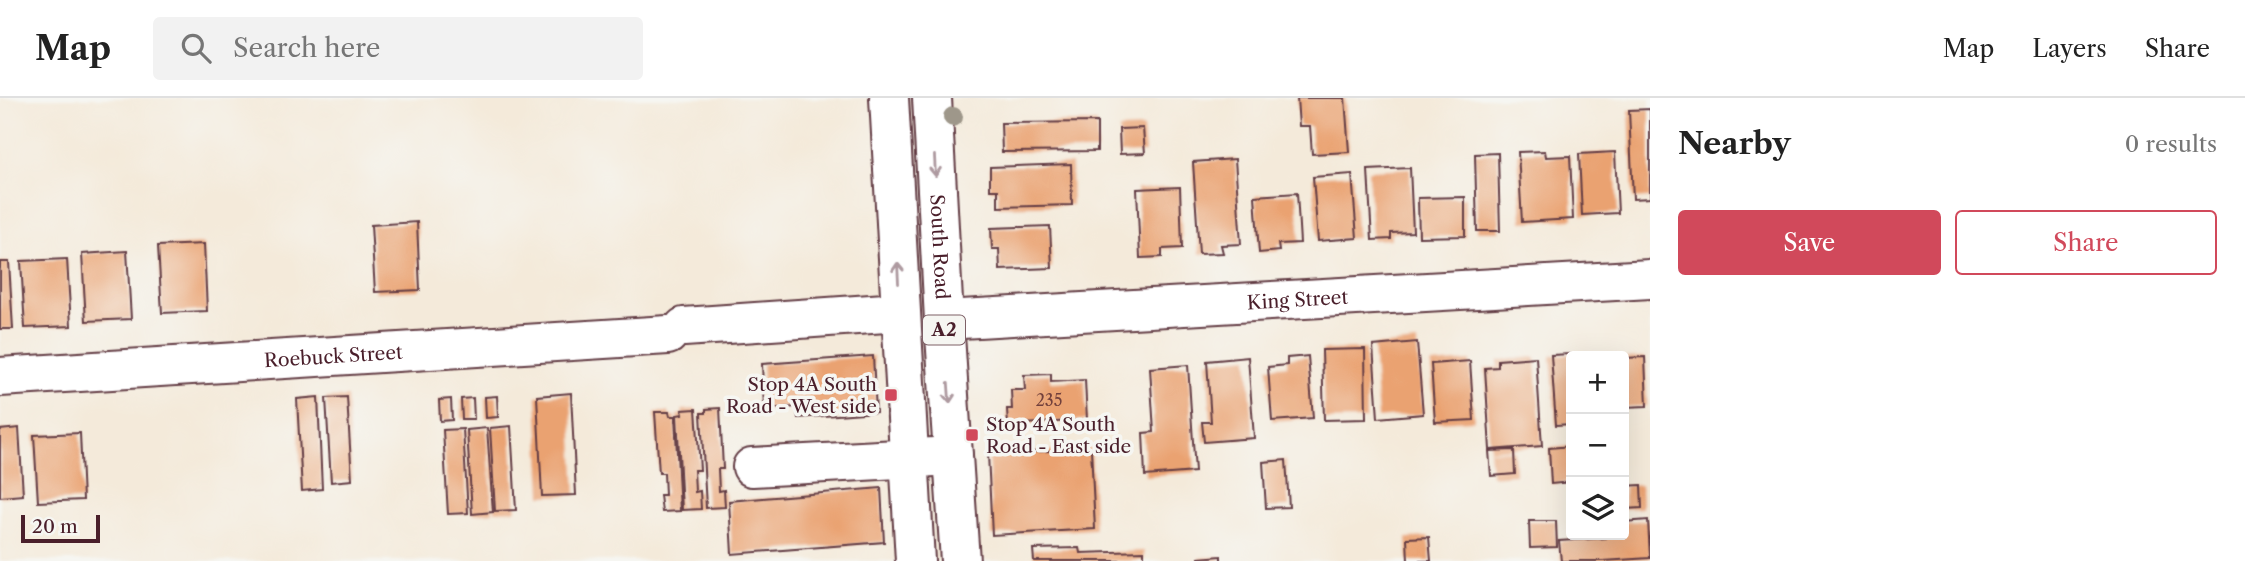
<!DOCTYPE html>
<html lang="en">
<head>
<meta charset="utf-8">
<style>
	body { margin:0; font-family:"Libre Caslon Text",serif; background:#f2f2f2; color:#222 }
	.controls { position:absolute; right:21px; bottom:21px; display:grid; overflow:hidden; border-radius:7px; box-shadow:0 7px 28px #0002 }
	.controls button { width:63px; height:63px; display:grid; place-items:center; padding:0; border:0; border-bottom:2px solid #e0e0e0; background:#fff; color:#222; font:35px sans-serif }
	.scale { position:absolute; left:21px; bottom:18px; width:79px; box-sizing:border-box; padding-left:7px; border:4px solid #4a1f2b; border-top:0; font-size:19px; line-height:24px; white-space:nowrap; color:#4a1f2b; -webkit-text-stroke:5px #f6f6f2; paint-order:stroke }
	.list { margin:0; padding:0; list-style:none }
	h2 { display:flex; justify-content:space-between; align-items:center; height:91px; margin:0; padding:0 28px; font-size:30px }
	h2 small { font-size:23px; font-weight:400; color:#767676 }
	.actions { display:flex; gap:14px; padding:21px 28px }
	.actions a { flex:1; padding:16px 0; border:2px solid #d1495b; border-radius:7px; text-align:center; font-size:24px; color:#d1495b }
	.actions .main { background:#d1495b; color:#fff }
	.icon { flex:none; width:38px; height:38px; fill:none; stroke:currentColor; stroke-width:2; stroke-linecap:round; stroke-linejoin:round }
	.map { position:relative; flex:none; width:1650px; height:463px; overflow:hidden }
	header { display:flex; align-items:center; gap:42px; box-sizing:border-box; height:98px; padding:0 35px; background:#fff; border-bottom:2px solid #e0e0e0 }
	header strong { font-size:33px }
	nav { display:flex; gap:38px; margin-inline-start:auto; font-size:24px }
	.search { width:490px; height:63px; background:#f2f2f2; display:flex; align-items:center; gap:18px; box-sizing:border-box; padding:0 24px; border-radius:7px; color:#767676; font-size:26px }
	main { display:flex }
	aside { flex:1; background:#fff }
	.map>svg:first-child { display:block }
	.building { fill:#eaa271 }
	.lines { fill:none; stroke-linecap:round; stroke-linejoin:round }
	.minor-casing { stroke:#643d45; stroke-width:42 }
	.highway-casing { stroke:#643d45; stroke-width:42 }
	.minor { stroke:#fff; stroke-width:38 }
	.highway { stroke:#fff; stroke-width:38 }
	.tree { fill:#9e978a }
	.oneway { stroke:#ae9aa0 }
	.poi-dot { fill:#d1495b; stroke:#f6f6f2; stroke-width:2.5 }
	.labels { text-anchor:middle; stroke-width:7; stroke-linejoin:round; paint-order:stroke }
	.number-label { font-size:16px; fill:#72403c }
	.shield { fill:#f6f6f2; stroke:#7e6067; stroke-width:2 }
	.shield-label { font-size:18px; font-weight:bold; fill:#4a1f2b }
	.street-label { font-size:19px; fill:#4a1f2b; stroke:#f6f6f2 }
	.poi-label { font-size:19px; fill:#4a1f2b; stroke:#f6f6f2; text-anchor:end }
</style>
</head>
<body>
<header>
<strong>Map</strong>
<div class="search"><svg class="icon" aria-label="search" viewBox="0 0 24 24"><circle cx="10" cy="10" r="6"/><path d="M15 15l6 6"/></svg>Search here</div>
<nav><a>Map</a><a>Layers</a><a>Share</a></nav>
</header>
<main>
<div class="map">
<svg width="1650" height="463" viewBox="0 0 1650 463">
	<rect width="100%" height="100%" fill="#f6f6f2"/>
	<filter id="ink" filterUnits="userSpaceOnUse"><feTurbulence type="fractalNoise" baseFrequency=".0143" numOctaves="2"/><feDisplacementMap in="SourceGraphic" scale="14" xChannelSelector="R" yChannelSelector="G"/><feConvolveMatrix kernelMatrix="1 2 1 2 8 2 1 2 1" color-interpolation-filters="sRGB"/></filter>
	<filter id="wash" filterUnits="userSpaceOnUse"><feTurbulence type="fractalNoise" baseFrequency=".00686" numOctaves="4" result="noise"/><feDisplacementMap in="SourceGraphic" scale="28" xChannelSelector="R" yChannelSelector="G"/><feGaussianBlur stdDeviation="1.57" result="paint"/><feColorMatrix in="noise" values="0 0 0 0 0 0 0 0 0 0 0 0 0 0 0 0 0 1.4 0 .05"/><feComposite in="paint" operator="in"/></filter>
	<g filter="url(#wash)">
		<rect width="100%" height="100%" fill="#f4eada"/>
		<g id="blocks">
			<path class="building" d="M1297,0H1345L1349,54L1312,56L1310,28H1299Z
				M1650,11V100L1633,101L1629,12Z
				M1097,24V53L1002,54L1001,25Z
				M1143,30L1145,55L1120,56L1119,31Z
				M1545,53L1546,59L1570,58L1573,121L1522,124L1518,54Z
				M1615,54L1618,115L1582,117L1579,56Z
				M1498,55L1500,133H1477L1475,56Z
				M1235,61L1241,146L1221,147L1223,155L1199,156L1193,64Z
				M1071,66L1072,107L998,109V92H990V69Z
				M1410,70L1413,134L1391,135V141L1372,142L1368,72Z
				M1352,76L1357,140L1318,143L1313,79Z
				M1180,89L1182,150L1162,151V159L1140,160L1137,91Z
				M1297,95L1300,145L1278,146L1279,153L1259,155L1255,98Z
				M1465,99V138L1419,139L1418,100Z
				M417,124L420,192L375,194L371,127Z
				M1050,128L1052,170L1000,172L999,151H992L991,130Z
				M204,146L207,213L162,215L158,148Z
				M127,153L131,221L86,223L82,156Z
				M67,161L71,228L25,230L21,163Z
				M0,164H9L13,231H0Z
				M1417,244L1423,316L1378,320L1373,248Z
				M1365,251L1366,321L1324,322L1322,252Z
				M1571,256V326L1556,327L1551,257Z
				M873,258L876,314L798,320L797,309L764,311L762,266Z
				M1308,258L1313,320L1272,323L1268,269L1287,267V260Z
				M1248,259L1254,340L1204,344L1202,324H1211L1207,263Z
				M1536,259L1542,348L1490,352L1485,270L1498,269V262Z
				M1645,259L1647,308L1624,309V260Z
				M1470,263L1474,322L1435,324L1431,266Z
				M1188,267L1195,374L1145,378L1143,335L1154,334L1150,270Z
				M1051,276V284L1085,282L1087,322L1008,327L1007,311H1012L1011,292H1025L1024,277Z
				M571,295L576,397L542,398L537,298Z
				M497,298L498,319L486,320L485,299Z
				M318,299L322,391L302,393L297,301Z
				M347,299L352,382L331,384L326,300Z
				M473,300L474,321H462L461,301Z
				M451,301L452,322L440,323L439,302Z
				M720,310L723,371H718L719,393L724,392L725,409L706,410L701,315H706V311Z
				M696,311L700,372H694L695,394L700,393L701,411L682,412L677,317L683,316L682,312Z
				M655,314H669L670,318H675L680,413L662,414L660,397H665L664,375H659Z
				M511,328L516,412L495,413L490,330Z
				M19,330L23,397L0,399V332Z
				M487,330L493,414L472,416L467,332Z
				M463,331L468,415L448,416L443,332Z
				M80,335L83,402L38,404L34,337Z
				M1571,348V384L1551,386L1549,350Z
				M1091,351L1095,431L992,437L988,356Z
				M1514,352L1515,376L1491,378L1489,353Z
				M1286,362L1289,409L1266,410L1263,364Z
				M1641,387L1642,410L1624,411V388Z
				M881,390L884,444L732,456L729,403Z
				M1648,422L1650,460L1603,463H1561L1559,443L1606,440V437H1624V424Z
				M1529,423H1556L1557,449L1530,450Z
				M1429,439L1431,463H1408L1407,440Z
				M1079,450L1080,455L1144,453V463H1034L1033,451Z
				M1221,458V463H1199V460Z"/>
		</g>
	</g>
	<g filter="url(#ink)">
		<use href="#blocks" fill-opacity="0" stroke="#643d45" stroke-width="2"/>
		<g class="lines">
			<g class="minor-casing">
				<g id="minor">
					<path id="s1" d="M944,222L1650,181"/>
					<path d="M684,229L900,214"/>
					<path id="s2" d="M0,279L668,237"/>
					<path d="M752,369L953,358"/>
				</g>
			</g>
			<g class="highway-casing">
				<g id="highway">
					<path d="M889,0L915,463"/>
					<path id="s3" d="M932,0L944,222L960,463"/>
				</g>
			</g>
			<use href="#minor" class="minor"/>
			<use href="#highway" class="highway"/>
		</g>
		<circle class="tree" cx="953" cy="19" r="10"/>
		<defs><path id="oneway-shaft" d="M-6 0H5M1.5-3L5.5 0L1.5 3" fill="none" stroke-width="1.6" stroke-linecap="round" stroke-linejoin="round" transform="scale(1.75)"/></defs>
		<g class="oneway">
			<use href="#oneway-shaft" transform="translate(935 68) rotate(87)"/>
			<use href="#oneway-shaft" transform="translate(898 175) rotate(-93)"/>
			<use href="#oneway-shaft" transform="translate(949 295) rotate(86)"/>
		</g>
	</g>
	<g class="poi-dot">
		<rect x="884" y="290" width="14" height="14" rx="3.5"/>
		<rect x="965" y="330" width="14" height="14" rx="3.5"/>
	</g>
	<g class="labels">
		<g class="number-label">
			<text x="1049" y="308">235</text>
		</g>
		<rect class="shield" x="923" y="217.5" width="42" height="29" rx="5"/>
		<g class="shield-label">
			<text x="944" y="238">A2</text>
		</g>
		<g class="street-label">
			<text dy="7" stroke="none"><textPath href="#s3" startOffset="149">South Road</textPath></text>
			<text dy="7" stroke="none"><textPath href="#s1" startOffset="354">King Street</textPath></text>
			<text dy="7" stroke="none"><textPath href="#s2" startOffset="334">Roebuck Street</textPath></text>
		</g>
		<g class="poi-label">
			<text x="877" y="293">Stop 4A South<tspan x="877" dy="22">Road - West side</tspan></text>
			<text x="986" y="333" text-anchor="start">Stop 4A South<tspan x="986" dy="22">Road - East side</tspan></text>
		</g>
	</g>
</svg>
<div class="controls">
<button>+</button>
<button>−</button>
<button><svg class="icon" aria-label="layers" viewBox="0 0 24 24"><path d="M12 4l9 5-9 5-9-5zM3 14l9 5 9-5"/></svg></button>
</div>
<div class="scale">20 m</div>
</div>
<aside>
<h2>Nearby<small>0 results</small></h2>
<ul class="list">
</ul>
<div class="actions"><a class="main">Save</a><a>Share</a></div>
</aside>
</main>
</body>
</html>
